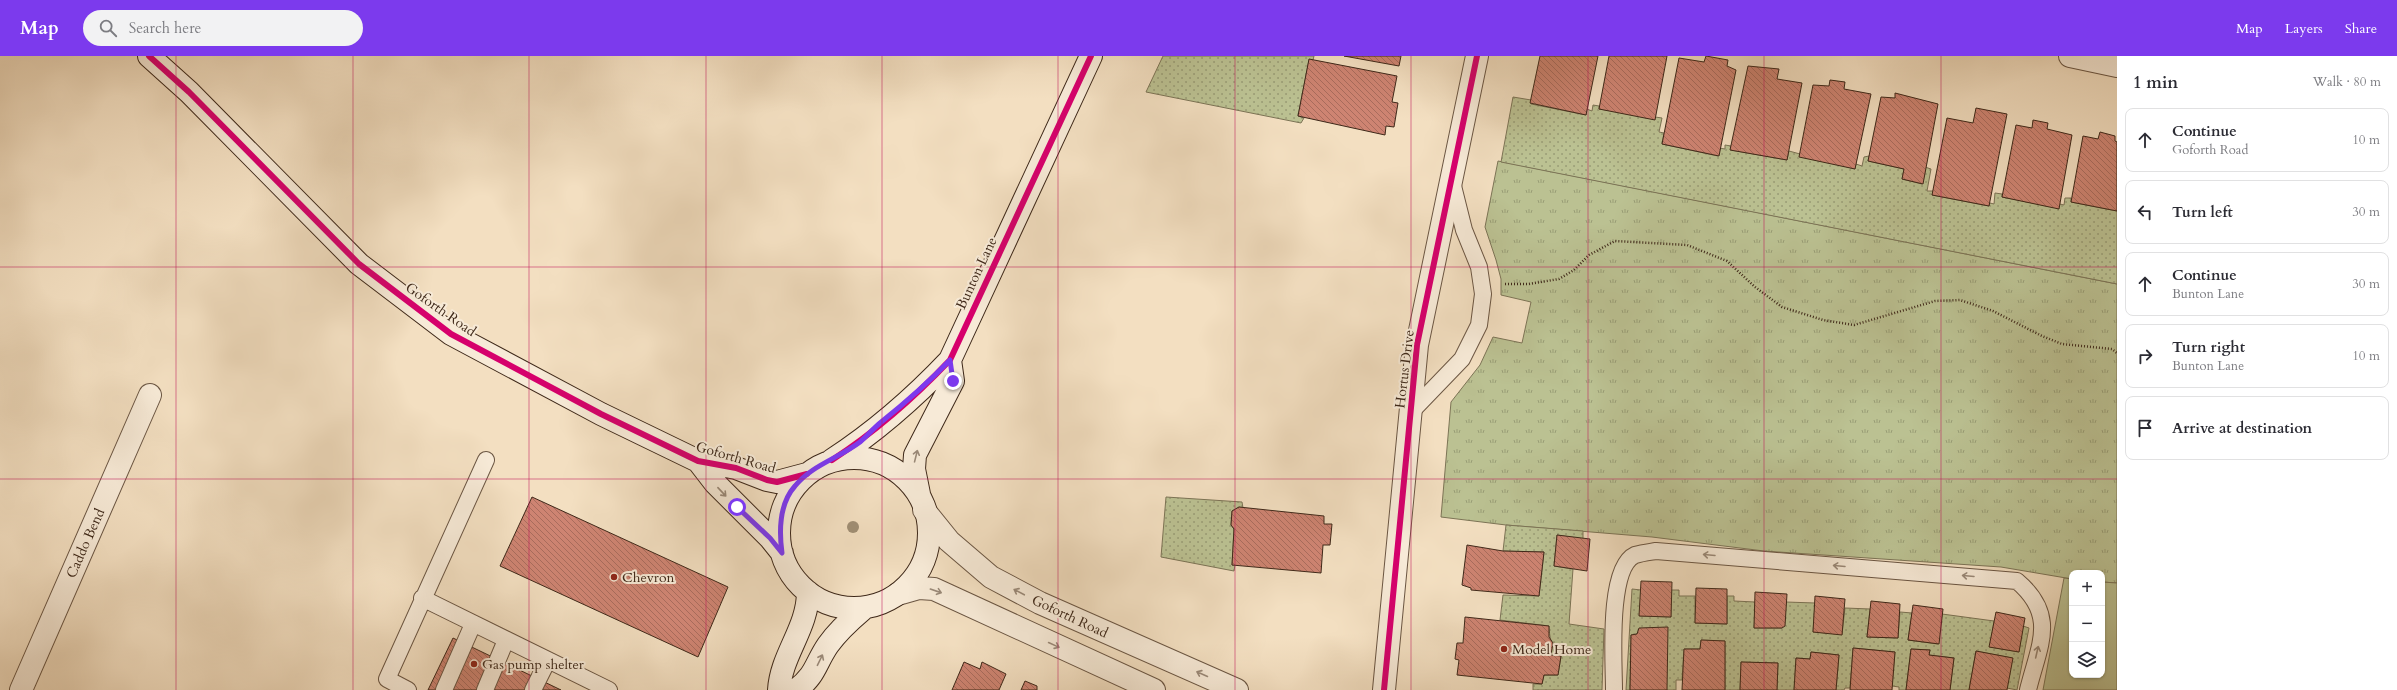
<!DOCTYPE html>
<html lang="en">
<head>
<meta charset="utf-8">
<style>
	body { margin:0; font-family:Cardo,serif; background:#f2f2f3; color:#2b2b33 }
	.controls { position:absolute; right:12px; bottom:12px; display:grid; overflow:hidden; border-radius:8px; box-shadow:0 1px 3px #0004 }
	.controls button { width:36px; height:36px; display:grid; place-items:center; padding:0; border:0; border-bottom:1px solid #e1e1e2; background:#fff; color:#2b2b33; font:20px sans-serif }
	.stop { position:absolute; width:12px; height:12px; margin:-9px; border:3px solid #7c3aed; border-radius:50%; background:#fff }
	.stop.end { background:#7c3aed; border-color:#fff; box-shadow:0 1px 4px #0008 }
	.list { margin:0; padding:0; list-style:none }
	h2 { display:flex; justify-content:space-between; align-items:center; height:52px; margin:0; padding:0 16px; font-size:17px }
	h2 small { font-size:13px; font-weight:400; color:#7c7c81 }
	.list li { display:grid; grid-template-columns:26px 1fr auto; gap:12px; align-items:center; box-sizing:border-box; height:64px; margin:0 8px 8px; padding:0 8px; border:1px solid #e1e1e2; border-radius:8px }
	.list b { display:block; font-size:15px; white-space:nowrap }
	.list p { margin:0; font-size:13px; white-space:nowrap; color:#7c7c81 }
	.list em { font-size:13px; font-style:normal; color:#7c7c81 }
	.icon { flex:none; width:22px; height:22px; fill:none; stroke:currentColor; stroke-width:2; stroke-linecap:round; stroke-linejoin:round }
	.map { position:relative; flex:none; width:2117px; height:634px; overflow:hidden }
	header { display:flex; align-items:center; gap:24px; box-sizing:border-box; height:56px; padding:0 20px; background:#7c3aed; color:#fff }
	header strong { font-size:19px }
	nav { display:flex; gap:22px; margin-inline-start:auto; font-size:14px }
	.search { width:280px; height:36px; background:#f2f2f3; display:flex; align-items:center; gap:10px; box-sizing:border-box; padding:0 14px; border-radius:22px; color:#7c7c81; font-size:15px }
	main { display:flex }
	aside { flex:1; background:#fff }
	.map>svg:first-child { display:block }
	.grass { fill:url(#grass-tufts); stroke:#7c7456 }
	.park { fill:#bbc192; stroke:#7c7456 }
	.garden { fill:url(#garden-dots); stroke:#7c7456 }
	.building { fill:url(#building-back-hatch); stroke:#3e2819 }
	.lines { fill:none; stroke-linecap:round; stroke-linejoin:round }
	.lane-casing { stroke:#6b5643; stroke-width:18 }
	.street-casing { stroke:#6b5643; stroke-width:24 }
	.secondary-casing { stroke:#3e2819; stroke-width:24 }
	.path { stroke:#3e2819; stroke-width:2.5; stroke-dasharray:1 2; stroke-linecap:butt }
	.lane { stroke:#f7ead7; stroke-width:16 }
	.street { stroke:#f7ead7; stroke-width:22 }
	.secondary { stroke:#f7ead7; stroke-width:22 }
	.cycleway-casing { stroke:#f7ead7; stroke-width:8 }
	.cycleway { stroke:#d6006c; stroke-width:6 }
	.tree { fill:#a08f75 }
	.oneway { stroke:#9a8978 }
	.route { stroke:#7c3aed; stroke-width:5 }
	.grid { fill:none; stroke:#c2185b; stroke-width:1; stroke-opacity:0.55 }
	.poi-dot { fill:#8f2418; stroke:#f7ead7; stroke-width:1.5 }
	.labels { text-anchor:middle; stroke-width:4; stroke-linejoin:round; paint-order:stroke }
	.street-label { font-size:14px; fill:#3e2819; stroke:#f7ead7 }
	.poi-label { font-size:14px; fill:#3e2819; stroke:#f7ead7; text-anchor:start }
</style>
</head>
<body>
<header>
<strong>Map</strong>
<div class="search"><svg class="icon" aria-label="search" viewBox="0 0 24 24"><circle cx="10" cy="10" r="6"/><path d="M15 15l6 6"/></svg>Search here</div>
<nav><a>Map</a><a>Layers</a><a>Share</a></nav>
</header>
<main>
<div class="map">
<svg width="2117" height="634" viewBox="0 0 2117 634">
	<defs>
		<pattern id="grass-tufts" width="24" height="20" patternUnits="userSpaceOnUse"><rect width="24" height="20" fill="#bbc192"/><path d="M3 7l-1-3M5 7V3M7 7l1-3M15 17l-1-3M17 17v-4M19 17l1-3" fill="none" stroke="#999d76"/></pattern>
		<pattern id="garden-dots" width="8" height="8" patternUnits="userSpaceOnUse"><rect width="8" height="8" fill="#bbc192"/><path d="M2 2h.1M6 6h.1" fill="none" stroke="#999d76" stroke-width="1.8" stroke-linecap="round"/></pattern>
		<pattern id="building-back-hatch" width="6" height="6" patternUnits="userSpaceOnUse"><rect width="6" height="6" fill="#ce8472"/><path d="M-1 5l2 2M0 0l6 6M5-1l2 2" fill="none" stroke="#a96c5d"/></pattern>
	</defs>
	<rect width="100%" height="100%" fill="#f3dfc1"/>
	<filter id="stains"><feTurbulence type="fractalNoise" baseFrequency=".005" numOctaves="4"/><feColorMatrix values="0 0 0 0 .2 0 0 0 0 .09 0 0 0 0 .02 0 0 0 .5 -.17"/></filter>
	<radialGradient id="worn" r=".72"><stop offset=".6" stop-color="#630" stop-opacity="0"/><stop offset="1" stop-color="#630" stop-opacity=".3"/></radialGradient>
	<path class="grass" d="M1498,105L2117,228V527L2102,526V517H2072V523L2001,511L1764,495L1652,481L1506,469L1441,461L1451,346L1480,309L1493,281L1522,287L1531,246L1501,239V223L1496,204L1485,171Z"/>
	<path class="park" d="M2064,522L2072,523V619H2102V526L2117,527V634H2043Z"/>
	<path class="garden" d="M1163,0H1314L1313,4H1309L1298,60L1304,62L1301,67L1146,36Z
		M1513,41L1531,44V48L1586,59L1587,53L1592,55L1593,49L1599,50V53L1662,62L1659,76L1664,77L1662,88L1718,100L1719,92L1725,93V89L1731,90V94L1787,104L1789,95L1855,113L1856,108L1862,110L1864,101L1869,100L1868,105L1904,113L1902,123L1922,128L1925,111L1931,113L1927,135H1933L1932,139L1989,150L1990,147L1994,148L1995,137L2002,138V141L2058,152L2060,148L2064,149L2065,142H2071V146L2117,155V228L1501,106Z
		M1166,441L1242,446L1243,452L1239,451L1232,455L1231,469L1234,473L1232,509H1235L1234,515L1161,501Z
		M1506,469L1583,475V483L1557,479L1554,510L1573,513L1569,568L1604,573L1602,634H1533V628H1542L1544,619H1558L1561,600L1551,599C1553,588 1549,581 1549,570L1500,564L1503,539L1539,540L1544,496L1503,495Z
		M1632,533L1641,534L1640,560L1671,561V534H1679V540H1695V567L1727,568V540H1734V545L1755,546L1754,572H1782L1784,570L1786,546L1815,547L1813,576L1842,578L1845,552L1870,553L1867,581L1898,582L1900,556L1912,557L1908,584L1938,588L1942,558L1994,565L1990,591L2019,596L2023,570L2029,572L2017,634L2007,632L2012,602L1976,595L1969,634H1950L1954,602L1929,599L1930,594L1911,593L1906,634H1899V631L1892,630L1895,596L1853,592L1850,632H1845L1844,634H1836L1839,599L1811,596L1810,603L1796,602L1794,634H1777L1778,607L1741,606L1740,634H1725V585L1701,584L1700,593H1684L1682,624H1676V634H1667L1640,572L1637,578L1631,579L1630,634H1626Z"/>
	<path class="building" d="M1344,0H1401L1399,10Z
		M1540,0H1598L1586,59L1530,47Z
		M1609,0H1667L1655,64L1599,53Z
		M1706,0L1728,4L1727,10L1736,14L1719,100L1662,88L1679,2L1704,6Z
		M1309,3L1397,20L1392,46L1398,47L1394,71L1386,70L1385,79L1298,60Z
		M1748,10L1779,13L1777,23L1802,27L1787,104L1730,94Z
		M1830,24L1845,26L1844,33L1871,38L1855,113L1799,101L1813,29L1829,30Z
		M1895,37L1938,48L1923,128L1902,123L1904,113L1868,105L1881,41L1895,42Z
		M1976,52L2007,58L1989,150L1932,139L1947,62L1973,67Z
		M2033,64L2048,67L2047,73L2072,79L2059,153L2002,141L2016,69L2032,72Z
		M2100,76L2115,80V85L2117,86V155L2071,146L2083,80L2098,83Z
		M532,441L728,531L698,601L500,510Z
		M1239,451L1324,460V468H1332L1330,489H1323L1321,517L1232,509L1234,473L1231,469L1232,455Z
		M1557,479L1590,483L1587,515L1554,510Z
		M1467,489L1503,495L1544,496L1539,540L1471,534V532L1462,529Z
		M1641,525L1672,526L1671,561L1639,560Z
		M1696,532L1727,533V568L1695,567Z
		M1755,536L1787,538L1785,570L1782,572H1754Z
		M1815,540L1845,543L1842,579L1813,576Z
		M1871,545L1900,548L1898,582L1867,581Z
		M1913,549L1943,553L1939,588L1908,584Z
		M1996,556L2025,562L2019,596L1989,591Z
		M1465,561L1549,570V581L1553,587L1551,599L1561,600L1558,619H1544L1542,628L1457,619L1459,604L1455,603L1457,587H1463Z
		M1668,571L1667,634H1630L1631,579L1637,578L1639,572Z
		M453,582L561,634H428Z
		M1701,584L1725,585V634H1682L1684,593H1700Z
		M1853,592L1895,596L1892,634H1850Z
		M1911,593L1930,594L1929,599L1954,602L1950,634H1906Z
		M1976,595L2013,602L2007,634H1969Z
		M1811,596L1839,599L1836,634H1794L1796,602L1810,603Z
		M964,606L980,613L982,606L1006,618L999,634H952Z
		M1741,606L1778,607L1777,634H1740Z
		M1025,625L1037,630V634H1021Z"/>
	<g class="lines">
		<g class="lane-casing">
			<path id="lane" d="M1410,357L1462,303L1479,269L1483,238L1479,211L1464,174L1452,126
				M422,542L609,634
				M408,634L387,623L486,404
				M444,634L473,568
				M485,634L506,584
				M533,634L548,604
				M1614,634C1614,606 1607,512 1635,499C1642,497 1650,496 1656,495L2017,525C2058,560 2039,589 2028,634"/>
		</g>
		<g class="street-casing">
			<path id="street" d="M2070,0L2117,10
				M924,454L949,485L991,521L1040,547L1237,634
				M898,538L919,532L934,533L1154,634
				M21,634L150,339
				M1384,634L1417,289L1477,0"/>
		</g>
		<g class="secondary-casing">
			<path id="secondary" d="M149,0L189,36L359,208L451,278L601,358L698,405L736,412L767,424L777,426L807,418
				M779 477a75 75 0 1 1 150 0a75 75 0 1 1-150 0Z
				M832,404C875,376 915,341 950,304L1091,0
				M698,405L715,427L770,482L782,497
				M919,438L914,413L915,399L953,325L950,304
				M779,634C781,599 808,572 808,536
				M796,634C816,619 815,608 828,589C838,575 849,565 862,554"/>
		</g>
		<path class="path" d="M1505,228H1529L1559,223L1574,214L1589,199L1615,185L1687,189L1727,205L1755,231L1782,251L1823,264L1854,269L1935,245L1960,244L1993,255L2042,280L2062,288L2112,293L2117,297"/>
		<use href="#lane" class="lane"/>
		<use href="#street" class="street"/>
		<use href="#secondary" class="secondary"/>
		<g class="cycleway-casing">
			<path id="cycleway" d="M149,0L189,36L359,208L451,278L601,358L698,405L736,412L767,424L777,426L807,418
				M832,404C875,376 915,341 950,304L1091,0
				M1384,634L1417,289L1477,0"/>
		</g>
		<use href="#cycleway" class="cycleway"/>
	</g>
	<circle class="tree" cx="853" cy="471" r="6"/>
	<defs><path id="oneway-shaft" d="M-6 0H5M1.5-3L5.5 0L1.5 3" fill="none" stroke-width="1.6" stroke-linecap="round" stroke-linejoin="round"/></defs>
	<g class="oneway">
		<use href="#oneway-shaft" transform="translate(916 400) rotate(-76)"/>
		<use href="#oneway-shaft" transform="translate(722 436) rotate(47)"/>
		<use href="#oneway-shaft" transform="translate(1709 499) rotate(-175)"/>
		<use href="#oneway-shaft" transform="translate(1839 510) rotate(-175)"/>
		<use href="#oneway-shaft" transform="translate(1968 520) rotate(-175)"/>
		<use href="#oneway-shaft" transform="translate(936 535) rotate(19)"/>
		<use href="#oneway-shaft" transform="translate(1019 536) rotate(-152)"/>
		<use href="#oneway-shaft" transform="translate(1054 589) rotate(25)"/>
		<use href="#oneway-shaft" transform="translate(2037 596) rotate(-77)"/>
		<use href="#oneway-shaft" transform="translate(820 604) rotate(-64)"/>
		<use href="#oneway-shaft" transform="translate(1202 618) rotate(-156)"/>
	</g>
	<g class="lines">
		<path class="route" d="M737,451L770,482L782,497C779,475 779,448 795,430C812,409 839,402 860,386C867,380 873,373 880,367C905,347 928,327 950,304L953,325"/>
	</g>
	<path class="grid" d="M176,0V634M353,0V634M529,0V634M706,0V634M882,0V634M1058,0V634M1235,0V634M1411,0V634M1588,0V634M1764,0V634M1941,0V634M0,211H2117M0,423H2117"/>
	<g class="poi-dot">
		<circle cx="614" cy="521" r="4"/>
		<circle cx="1504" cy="593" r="4"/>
		<circle cx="474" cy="608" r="4"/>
	</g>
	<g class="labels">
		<g class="street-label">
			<text transform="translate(976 217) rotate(-65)" y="5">Bunton Lane</text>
			<text transform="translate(441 253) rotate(35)" y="5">Goforth Road</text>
			<text transform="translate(1404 313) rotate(-83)" y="5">Hortus Drive</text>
			<text transform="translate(736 401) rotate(16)" y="5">Goforth Road</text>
			<text transform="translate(85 487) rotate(-66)" y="5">Caddo Bend</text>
			<text transform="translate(1070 560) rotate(25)" y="5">Goforth Road</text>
		</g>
		<g class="poi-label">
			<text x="622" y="526">Chevron</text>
			<text x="1512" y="598">Model Home</text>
			<text x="482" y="613">Gas pump shelter</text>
		</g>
	</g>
	<rect width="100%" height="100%" filter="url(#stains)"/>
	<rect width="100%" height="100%" fill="url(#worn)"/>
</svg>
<div class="controls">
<button>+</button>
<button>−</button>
<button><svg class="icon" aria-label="layers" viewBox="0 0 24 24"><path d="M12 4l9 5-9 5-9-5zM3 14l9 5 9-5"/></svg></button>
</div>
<div class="stop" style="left:737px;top:451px"></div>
<div class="stop end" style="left:953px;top:325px"></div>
</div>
<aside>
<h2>1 min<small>Walk · 80 m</small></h2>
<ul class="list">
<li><svg class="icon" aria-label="ahead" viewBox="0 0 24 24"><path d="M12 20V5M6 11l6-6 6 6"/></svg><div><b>Continue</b><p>Goforth Road</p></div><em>10 m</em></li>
<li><svg class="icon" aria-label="left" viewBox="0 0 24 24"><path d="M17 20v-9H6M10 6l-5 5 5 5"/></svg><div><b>Turn left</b></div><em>30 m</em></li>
<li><svg class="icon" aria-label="ahead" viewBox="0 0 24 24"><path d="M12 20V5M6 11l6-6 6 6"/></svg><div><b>Continue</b><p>Bunton Lane</p></div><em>30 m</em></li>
<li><svg class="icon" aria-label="right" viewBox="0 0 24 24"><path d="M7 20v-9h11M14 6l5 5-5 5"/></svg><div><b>Turn right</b><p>Bunton Lane</p></div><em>10 m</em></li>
<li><svg class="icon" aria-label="arrive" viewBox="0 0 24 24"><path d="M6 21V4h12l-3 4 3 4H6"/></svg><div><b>Arrive at destination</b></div></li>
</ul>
</aside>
</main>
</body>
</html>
